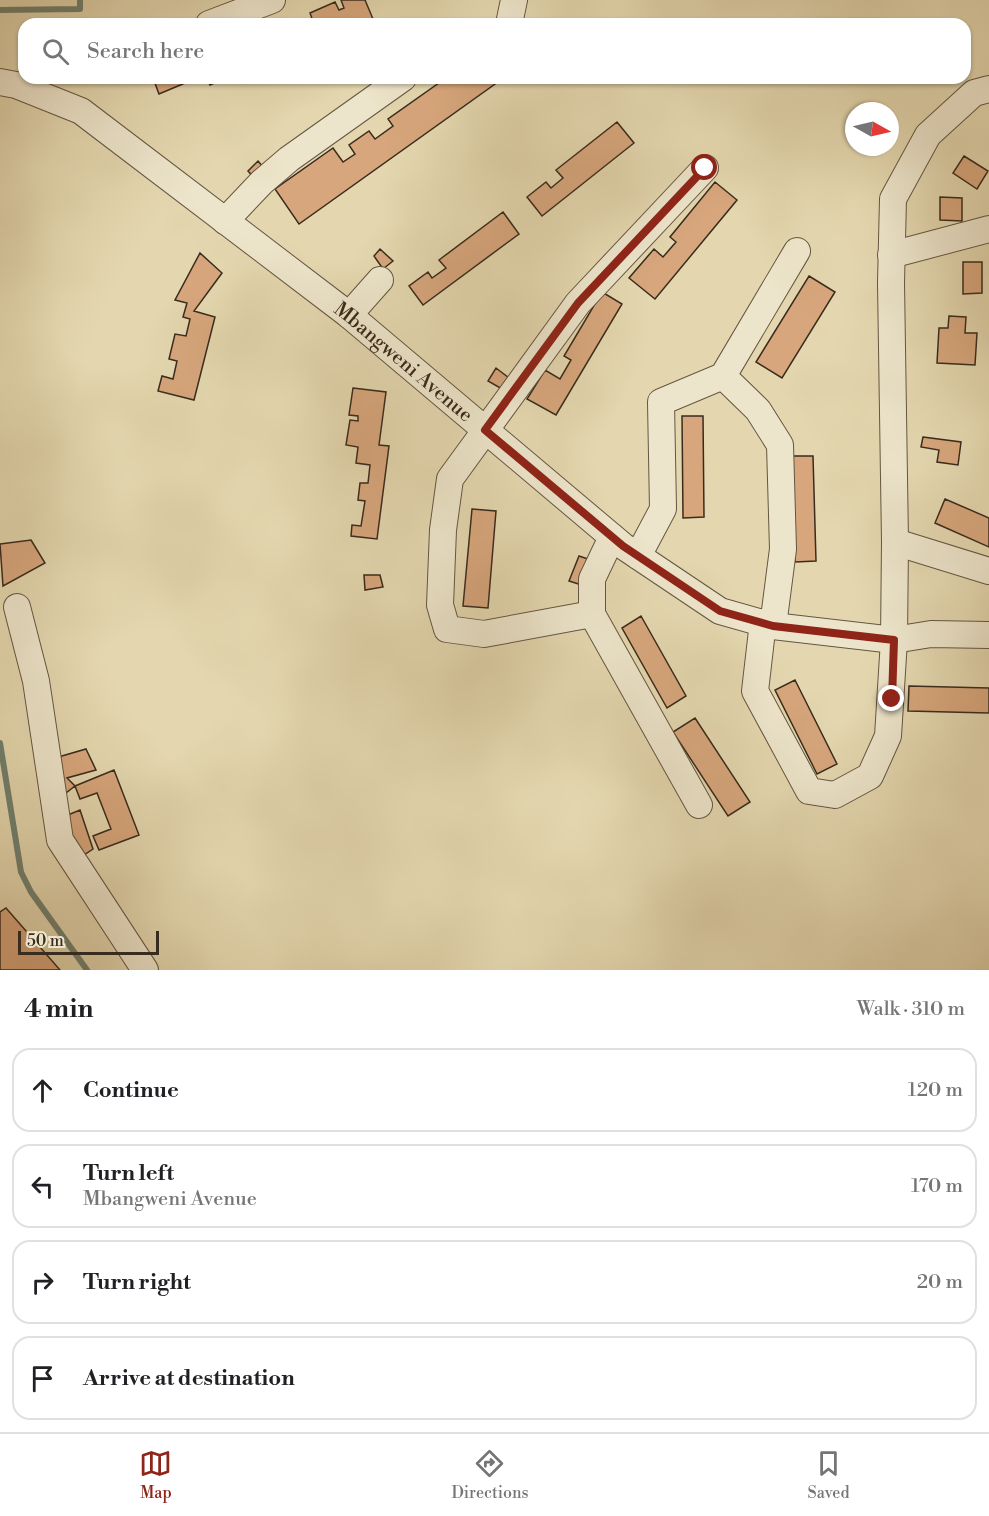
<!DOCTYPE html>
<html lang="en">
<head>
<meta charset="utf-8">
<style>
	body { margin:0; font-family:"Libre Bodoni",serif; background:#f2f2f2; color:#202124 }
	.compass { position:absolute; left:845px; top:102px; width:54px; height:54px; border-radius:50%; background:#fff; box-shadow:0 2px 4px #0004; rotate:98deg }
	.scale { position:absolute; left:18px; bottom:15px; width:141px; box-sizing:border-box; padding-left:6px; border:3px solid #392b1d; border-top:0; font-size:16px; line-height:21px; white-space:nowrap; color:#392b1d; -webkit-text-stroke:4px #ede5cb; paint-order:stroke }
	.stop { position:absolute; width:18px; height:18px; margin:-14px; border:4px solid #8f2418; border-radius:50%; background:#fff }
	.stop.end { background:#8f2418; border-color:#fff; box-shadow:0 2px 6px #0008 }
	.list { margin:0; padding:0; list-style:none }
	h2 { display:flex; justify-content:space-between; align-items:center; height:78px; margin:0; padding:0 24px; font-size:26px }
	h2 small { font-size:20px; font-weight:400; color:#757577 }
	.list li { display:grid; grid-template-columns:39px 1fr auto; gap:18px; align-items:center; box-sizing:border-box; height:84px; margin:0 12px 12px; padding:0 12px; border:2px solid #e0e0e0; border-radius:18px }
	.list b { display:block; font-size:22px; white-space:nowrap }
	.list p { margin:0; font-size:20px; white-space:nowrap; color:#757577 }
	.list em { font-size:20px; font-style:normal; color:#757577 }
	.icon { flex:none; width:33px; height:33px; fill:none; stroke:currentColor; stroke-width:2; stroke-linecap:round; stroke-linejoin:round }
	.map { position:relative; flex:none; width:989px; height:970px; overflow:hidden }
	.search { position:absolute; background:#fff; box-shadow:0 2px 4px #0004; left:18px; right:18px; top:18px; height:66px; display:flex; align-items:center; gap:15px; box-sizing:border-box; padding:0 21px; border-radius:18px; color:#757577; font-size:22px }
	.sheet { height:462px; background:#fff }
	nav { display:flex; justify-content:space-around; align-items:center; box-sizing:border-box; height:84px; border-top:2px solid #e0e0e0; background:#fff; font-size:16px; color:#757577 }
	nav a { display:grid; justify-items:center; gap:3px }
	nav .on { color:#8f2418 }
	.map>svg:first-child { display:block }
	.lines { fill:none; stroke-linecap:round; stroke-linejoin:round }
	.stream { stroke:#71816f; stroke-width:6 }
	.building { fill:#d7a67c; stroke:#392b1d; stroke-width:1.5 }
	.minor-casing { stroke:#645642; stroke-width:28 }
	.minor { stroke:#ede5cb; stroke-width:26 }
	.route { stroke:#8f2418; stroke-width:8 }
	.labels { text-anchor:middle; stroke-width:5; stroke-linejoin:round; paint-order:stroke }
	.street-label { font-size:20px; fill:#392b1d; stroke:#ede5cb }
</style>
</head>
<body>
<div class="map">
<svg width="989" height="970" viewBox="0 0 989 970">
	<rect width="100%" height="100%" fill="#e4d7af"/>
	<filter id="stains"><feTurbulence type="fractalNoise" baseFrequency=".00333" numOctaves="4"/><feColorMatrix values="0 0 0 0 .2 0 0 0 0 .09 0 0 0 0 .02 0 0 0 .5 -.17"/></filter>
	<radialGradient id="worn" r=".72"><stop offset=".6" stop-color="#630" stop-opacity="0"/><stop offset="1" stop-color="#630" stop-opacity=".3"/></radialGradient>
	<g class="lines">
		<path class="stream" d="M0,10L80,9V0
			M0,743L21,872L31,892L87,970"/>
	</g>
	<path class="building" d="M341,0H365L373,19L360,24H314L310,13L335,2L339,10L344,8Z
		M153,78H197L159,94Z
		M207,78H226L210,85Z
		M446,78H491L495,84L299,224L275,189L333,148L343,162L355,154L349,145L369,131L375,139L393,126L388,119Z
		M617,122L634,143L542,216L527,197L546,182L551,188L563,178L556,170Z
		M964,156L988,171L977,189L953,173Z
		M258,161L264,168L256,180L248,171Z
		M715,182L737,200L655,299L629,278L654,249L663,257L676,242L670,237Z
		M940,197L962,198V221L940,220Z
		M503,212L519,234L423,305L409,286L428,272L432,278L446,268L439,260Z
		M380,249L393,261L383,269L374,256Z
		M200,253L222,273L194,311L215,317L194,400L158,391L162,376L173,379L177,361L169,359L175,334L186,336L190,319L183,317L187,303L175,300Z
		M963,262H982V293L963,294Z
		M809,276L835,292L782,378L756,362Z
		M602,292L622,304L556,415L527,399L545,370L560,379L571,360L564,356Z
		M949,316L966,317L965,333H977L975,365L937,363L939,328H948Z
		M496,368L509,378L502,389L488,381Z
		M353,388L386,392L379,445L389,446L377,539L351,536L352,525L361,526L365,501L358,500L360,483H368L370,465L356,463L358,447L346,445L350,420L358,421V416L349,415Z
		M682,416H703L704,517L683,518Z
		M923,437L961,442L958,465L937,462L939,450L921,447Z
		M792,456H813L816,561L795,562Z
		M945,499L989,518V547L935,523Z
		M472,509L496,511L488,608L463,606Z
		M31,540L45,563L3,586L0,544Z
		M579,556L594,561L585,586L569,581Z
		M364,575H380L383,587L365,590Z
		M641,616L686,696L667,708L622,628Z
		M795,680L837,764L817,774L775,690Z
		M909,686L989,688V713L908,711Z
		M695,718L750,802L728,816L673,732Z
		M86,749L96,770L67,778L75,786L62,796L48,760Z
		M114,770L139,835L99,850L93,836L111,829L97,793L80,799L75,786Z
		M80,810L93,849L81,857L63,817Z
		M6,908L60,970H0V912Z"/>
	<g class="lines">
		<g class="minor-casing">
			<g id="minor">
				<path d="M209,24L272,0"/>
				<path d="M509,24L514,0"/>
				<path id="s1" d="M0,82L16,85L81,111L349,315L623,546L720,611L773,626L894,640L931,634L989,635"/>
				<path d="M225,221L262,182L289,159L403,78"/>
				<path d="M891,255L989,229"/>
				<path d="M349,315L380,280"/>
				<path d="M723,376L758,410L780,445L783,549L773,626"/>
				<path d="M612,537L592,579V614L699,805"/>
				<path d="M895,542L989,571"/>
				<path d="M638,556L663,509L661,402L723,376L797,251"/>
				<path d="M17,607L36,681L60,840L145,970"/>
				<path d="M592,614L484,634L447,629L440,605L443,530L450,479L578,303L705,168"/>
				<path d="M763,622L755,691L809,791L835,795L870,776L888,736L894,640L895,542L891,283L893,199L928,135L974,93L989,89"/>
			</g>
		</g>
		<use href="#minor" class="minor"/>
	</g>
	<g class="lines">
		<path class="route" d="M705,168L578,303L485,430L623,546L720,611L773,626L894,640L892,699"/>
	</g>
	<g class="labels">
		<g class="street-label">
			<text dy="7" stroke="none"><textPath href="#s1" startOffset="495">Mbangweni Avenue</textPath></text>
		</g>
	</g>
	<rect width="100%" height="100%" filter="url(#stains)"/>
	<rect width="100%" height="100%" fill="url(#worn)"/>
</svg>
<svg class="compass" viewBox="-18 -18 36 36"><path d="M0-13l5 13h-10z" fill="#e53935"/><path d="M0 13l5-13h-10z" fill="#757577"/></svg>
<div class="scale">50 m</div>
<div class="stop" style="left:705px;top:168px"></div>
<div class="stop end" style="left:892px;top:699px"></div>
<div class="search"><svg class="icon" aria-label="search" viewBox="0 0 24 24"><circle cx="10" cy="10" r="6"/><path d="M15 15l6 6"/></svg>Search here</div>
</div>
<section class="sheet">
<h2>4 min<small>Walk · 310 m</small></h2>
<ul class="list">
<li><svg class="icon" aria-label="ahead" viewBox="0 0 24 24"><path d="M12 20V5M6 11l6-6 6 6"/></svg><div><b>Continue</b></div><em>120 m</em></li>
<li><svg class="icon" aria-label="left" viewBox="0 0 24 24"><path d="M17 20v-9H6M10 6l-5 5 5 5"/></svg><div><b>Turn left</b><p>Mbangweni Avenue</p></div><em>170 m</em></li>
<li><svg class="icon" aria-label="right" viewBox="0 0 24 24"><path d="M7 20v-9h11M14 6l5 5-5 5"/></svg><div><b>Turn right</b></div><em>20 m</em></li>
<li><svg class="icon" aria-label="arrive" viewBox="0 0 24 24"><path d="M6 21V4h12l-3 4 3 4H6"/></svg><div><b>Arrive at destination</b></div></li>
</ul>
</section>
<nav>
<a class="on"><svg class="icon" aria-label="map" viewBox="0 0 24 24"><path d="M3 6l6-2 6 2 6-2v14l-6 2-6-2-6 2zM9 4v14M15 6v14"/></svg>Map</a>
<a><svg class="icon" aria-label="directions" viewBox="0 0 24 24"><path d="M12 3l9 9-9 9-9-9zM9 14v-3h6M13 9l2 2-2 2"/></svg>Directions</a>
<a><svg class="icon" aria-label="saved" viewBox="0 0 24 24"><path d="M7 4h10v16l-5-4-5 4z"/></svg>Saved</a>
</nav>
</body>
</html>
